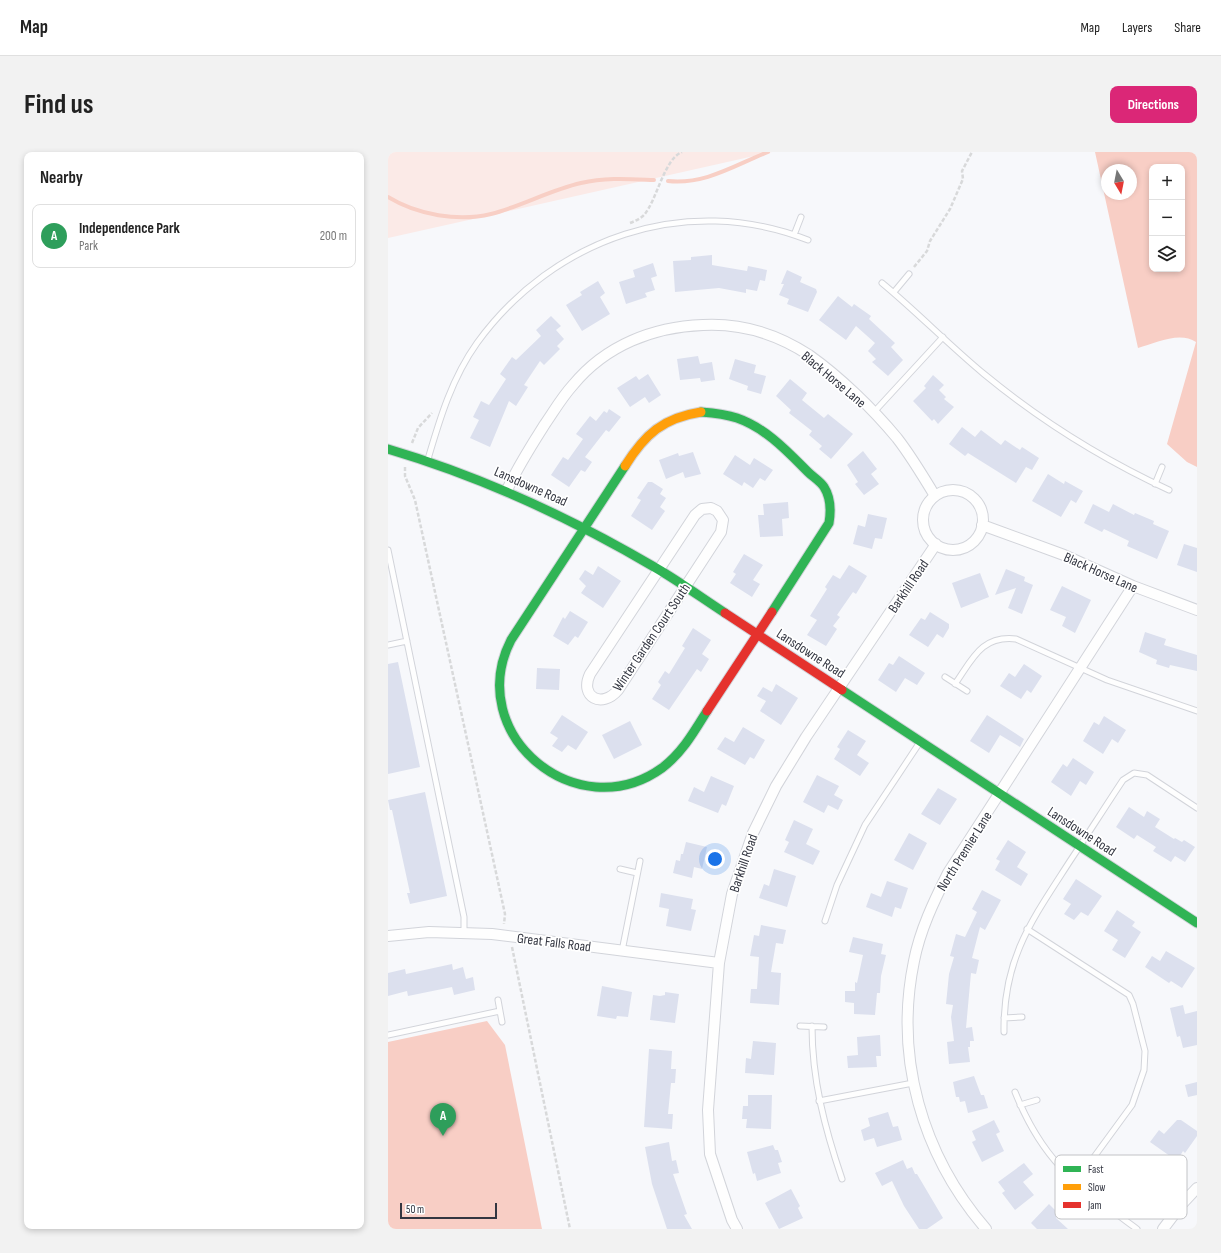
<!DOCTYPE html>
<html lang="en">
<head>
<meta charset="utf-8">
<style>
	body { margin:0; font-family:"Sofia Sans Condensed",sans-serif; background:#f2f2f2; color:#222 }
	.controls { position:absolute; right:12px; top:12px; display:grid; overflow:hidden; border-radius:8px; box-shadow:0 2px 6px #0003 }
	.controls button { width:36px; height:36px; display:grid; place-items:center; padding:0; border:0; border-bottom:1px solid #e0e0e0; background:#fff; color:#222; font:20px sans-serif }
	.compass { position:absolute; left:713px; top:12px; width:36px; height:36px; border-radius:50%; background:#fff; box-shadow:0 2px 6px #0003; rotate:170deg }
	.scale { position:absolute; left:12px; bottom:10px; width:97px; box-sizing:border-box; padding-left:4px; border:2px solid #333641; border-top:0; font-size:11px; line-height:14px; white-space:nowrap; color:#333641; -webkit-text-stroke:3px #fff; paint-order:stroke }
	.you { position:absolute; left:327px; top:707px; width:14px; height:14px; margin:-10px; border:3px solid #fff; border-radius:50%; background:#1a73e8; box-shadow:0 0 0 6px #1a73e833 }
	.badge { display:grid; place-items:center; width:26px; height:26px; border-radius:50%; background:#db2777; color:#fff; font-size:13px; font-weight:700 }
	.pin { position:absolute; translate:-50% -33px; filter:drop-shadow(0 1px 2px #0008) }
	.pin::after { content:''; position:absolute; top:21px; width:14px; height:12px; background:inherit; clip-path:polygon(0 0,100% 0,50% 100%) }
	.list { margin:0; padding:0; list-style:none }
	h2 { display:flex; justify-content:space-between; align-items:center; height:52px; margin:0; padding:0 16px; font-size:17px }
	h2 small { font-size:13px; font-weight:400; color:#767676 }
	.list li { display:grid; grid-template-columns:26px 1fr auto; gap:12px; align-items:center; box-sizing:border-box; height:64px; margin:0 8px 8px; padding:0 8px; border:1px solid #e0e0e0; border-radius:8px }
	.list b { display:block; font-size:15px; white-space:nowrap }
	.list p { margin:0; font-size:13px; white-space:nowrap; color:#767676 }
	.list em { font-size:13px; font-style:normal; color:#767676 }
	.icon { flex:none; width:22px; height:22px; fill:none; stroke:currentColor; stroke-width:2; stroke-linecap:round; stroke-linejoin:round }
	.map { position:relative; flex:none; width:809px; height:1077px; overflow:hidden; border-radius:8px }
	header { display:flex; align-items:center; gap:24px; box-sizing:border-box; height:56px; padding:0 20px; background:#fff; border-bottom:1px solid #e0e0e0 }
	header strong { font-size:19px }
	nav { display:flex; gap:22px; margin-inline-start:auto; font-size:14px }
	.intro { display:flex; align-items:center; justify-content:space-between; box-sizing:border-box; height:96px; padding:0 24px }
	h1 { margin:0; font-size:28px }
	.button { padding:10px 18px; border-radius:8px; background:#db2777; color:#fff; font-size:14px; font-weight:700 }
	main { display:flex; gap:24px; padding:0 24px }
	aside { flex:1; background:#fff; border-radius:8px; box-shadow:0 2px 6px #0003 }
	.map>svg:first-child { display:block }
	.green { fill:#fbeae7 }
	.forest { fill:#f8cec5; fill-rule:evenodd }
	.lines { fill:none; stroke-linecap:round; stroke-linejoin:round }
	.stream { stroke:#f8cfc5; stroke-width:4 }
	.building { fill:#dce0ee }
	.lane-casing { stroke:#d2d4da; stroke-width:7 }
	.street-casing { stroke:#d2d4da; stroke-width:12 }
	.fast-casing { stroke:#d2d4da; stroke-width:11 }
	.slow-casing { stroke:#d2d4da; stroke-width:11 }
	.jam-casing { stroke:#d2d4da; stroke-width:11 }
	.path { stroke:#d8d9da; stroke-width:2.5; stroke-dasharray:4 2; stroke-linecap:butt }
	.lane { stroke:#fefefe; stroke-width:5 }
	.street { stroke:#fefefe; stroke-width:10 }
	.fast { stroke:#30b455; stroke-width:9 }
	.slow { stroke:#ff9f0a; stroke-width:9 }
	.jam { stroke:#e5322d; stroke-width:9 }
	.labels { text-anchor:middle; stroke-width:3.5; stroke-linejoin:round; paint-order:stroke }
	.street-label { font-size:14px; fill:#333641; stroke:#fff }
	.key { fill:#fff; stroke:#c2c3c6; stroke-width:1 }
	.key-label { font-size:11px; fill:#333641 }
</style>
</head>
<body>
<header>
<strong>Map</strong>
<nav><a>Map</a><a>Layers</a><a>Share</a></nav>
</header>
<div class="intro"><h1>Find us</h1><a class="button">Directions</a></div>
<main>
<aside>
<h2>Nearby<small></small></h2>
<ul class="list">
<li><span class="badge" style="background:#2e9e5b">A</span><div><b>Independence Park</b><p>Park</p></div><em>200 m</em></li>
</ul>
</aside>
<div class="map">
<svg width="809" height="1077" viewBox="0 0 809 1077">
	<rect width="100%" height="100%" fill="#f7f8fb"/>
	<path class="green" d="M0,0H384L0,86Z"/>
	<path class="forest" d="M707,0H809V315L799,310L779,292L808,190C792,179 767,191 750,196ZM764,15H794V117H764ZM719,18H743V42H719Z
		M99,869L117,893L154,1077H0V890Z"/>
	<g class="lines">
		<path class="stream" d="M280,29C317,33 347,13 380,0
			M0,45C29,63 71,70 103,62C134,54 162,38 193,31C218,25 242,27 266,28"/>
	</g>
	<path class="building" d="M324,103V113L359,119L360,114L379,118L377,129L372,128L369,139L358,137V141L331,136L287,140L285,109L303,108V105Z
		M265,111L269,124L263,126L267,138L257,141L259,145L238,152L231,130L247,125L245,118Z
		M399,118L414,125L412,130L428,137L429,140L420,160L399,152L401,147L391,143L396,132H393Z
		M210,129L217,141L212,145L222,162L194,179L178,153L194,143L192,140Z
		M450,144L464,155L466,152L483,164L481,167L507,191L503,195L515,208L500,224L484,210L488,207L480,199L487,191L468,174L458,188L431,168Z
		M163,164L173,174L168,178L176,187L169,194L172,197L156,213L152,209L136,233L140,235L128,254L121,249L102,295L82,286L91,268L85,265L93,249L101,253L118,227L112,222L124,205L128,208L153,184L148,178Z
		M310,204L312,212L324,210L327,228L313,230L312,226L292,228L289,207Z
		M347,207L368,213L366,221L378,224L373,242L359,238L360,234L341,227Z
		M260,222L273,243L261,251L257,245L242,255L229,236L248,224L251,228Z
		M545,223L556,233L551,238L558,245L556,247L566,255L550,272L546,267L544,269L525,249L538,236L536,234Z
		M402,227L419,241L414,248L436,266L440,262L465,282L443,307L431,297L434,294L421,283L424,279L401,261L403,258L388,244Z
		M221,257L233,265L221,280L218,278L197,305L204,310L197,320L193,318L181,335L163,323L175,305L180,308L195,287L188,282L202,264L208,269L216,259L219,261Z
		M574,275L587,285L593,278L613,293L617,288L632,298L634,295L651,306L644,318L638,315L628,331L580,301L577,304L561,292Z
		M475,299L489,317L483,322L491,332L476,343L467,332L470,330L459,313Z
		M305,300L313,322L297,326L295,320L278,327L271,308L290,301L291,304Z
		M347,303L362,313L366,306L385,318L377,329L372,326L365,336L356,330L354,334L335,322Z
		M660,322L676,332L677,329L695,339L688,351L683,348L673,365L644,349Z
		M260,330H264L275,337L272,342L278,346L272,355L277,359L264,378L243,364L253,348L249,346Z
		M400,350L401,366L394,367L395,384L372,385L370,363H376L375,352Z
		M705,352L721,360L725,352L746,363L747,361L766,369L765,372L781,379L769,407L739,394L741,389L716,377L714,380L696,371Z
		M480,362L499,366L494,387L487,386L484,397L465,392L470,373L477,375Z
		M796,392L809,396V420L789,413Z
		M356,402L375,413L365,428L372,432L364,445L342,431L348,422L345,420Z
		M461,413L479,424L468,442L465,440L449,463L452,465L445,474L449,477L438,494L419,483L429,468L422,464L439,437L437,435L445,423L452,427Z
		M210,414L233,429L215,456L193,441L198,434L191,427L197,418L205,423Z
		M618,417L637,425L636,429L645,433L634,462L620,456L628,436L607,443Z
		M592,421L601,445L573,456L564,431Z
		M674,434L703,448L687,481L674,474L678,465L662,458Z
		M182,459L200,470L190,486L187,484L180,493L165,484L175,465L177,467Z
		M542,460L561,472V476L555,486L549,482L540,495L521,483L533,466L537,468Z
		M305,476L323,488L314,502L321,507L313,520L309,517L281,558L264,547L273,533L270,530L277,519L281,522L297,496L294,494Z
		M757,480L778,487L776,493L809,503V519L782,513L781,516L768,512L769,508L751,500Z
		M511,504L537,521L529,533L517,526L508,540L490,528L501,511L505,513Z
		M10,510L32,615L0,622V512Z
		M636,512L654,524L643,541L639,538L633,547L612,534L621,521L627,525Z
		M149,516L172,517L171,538L148,537Z
		M388,532L410,546L393,573L372,559L378,549L369,544L375,535L384,540Z
		M174,563L200,580L188,598L180,593L174,600L164,594L170,586L162,581Z
		M599,563L636,587L632,595L612,583L601,601L582,589Z
		M716,564L738,578L730,591L724,587L715,602L695,589L706,570L711,573Z
		M242,569L254,593L226,607L214,583Z
		M355,575L377,588L366,607L362,605L357,613L329,597L337,585L346,590Z
		M460,578L478,589L469,603L481,611L472,624L446,607L452,597L449,595Z
		M685,606L706,620L698,633L692,629L683,644L663,630L675,612L679,615Z
		M429,623L451,634L446,643L455,648L450,658L440,653L436,661L415,650Z
		M323,624L346,634L338,654L334,652L330,661L300,649L306,635L316,640Z
		M550,636L569,647L552,673L533,662Z
		M37,640L59,744L22,752L19,741H22L4,658H2L0,648Z
		M741,655L756,665L759,659L772,667L767,675L786,687L787,686L794,690L796,688L807,695L797,710L787,704L783,710L765,699L768,695L749,683L746,687L728,675Z
		M406,668L425,677L418,692L432,699L425,713L396,700L401,690L397,688Z
		M521,681L539,691L525,718L506,708Z
		M620,688L638,700L629,715L640,722L633,734L607,718L612,709L608,707Z
		M298,690L319,695L314,717L306,715L304,726L285,721L288,708L292,709L293,702H295Z
		M386,717L408,724L399,755L371,746L376,732L381,734Z
		M688,727L714,744L700,764L693,760L686,768L676,762L683,752L675,747Z
		M499,729L520,736L513,757L507,755L504,765L478,755L483,741L493,745Z
		M594,738L613,748L597,778L592,775L584,806L591,808L588,822L583,821L578,876L584,875L586,889H582V895H580L582,910L561,912L559,890L566,889L563,865L565,853L558,852L561,822L566,805L562,804L568,782L577,785L589,760L584,757Z
		M273,741L305,747L303,757L308,758L303,779L278,774L281,757L271,755Z
		M729,758L747,770L744,774L753,780L737,806L724,798L730,788L716,779Z
		M373,773L398,778L395,792L388,791L383,820L393,821L391,853L362,851L363,837H369L371,805L362,804L366,783L371,784Z
		M465,785L495,792L493,802L498,803L493,824L492,841H489L487,863L466,862V851L457,850V839H467V830L469,831L475,803L461,800Z
		M778,799L807,816L794,836L783,829L781,831L757,815L764,804L772,809Z
		M64,812L65,818L75,815L78,827L85,825L87,838L66,843L64,835L20,844L19,839L0,844V821L17,817L18,822Z
		M214,834L244,840L240,865L229,864L228,867L209,864Z
		M277,840L291,842L287,871L262,868L265,843L272,844L277,843Z
		M795,853L797,862L809,859V893L795,896L792,884L789,885L782,856Z
		M492,883L493,904H488L489,915L460,916L459,904L470,903L469,885Z
		M365,889L388,891L386,923L357,921L358,906L363,907Z
		M261,897L284,899L283,917H288L287,931H283L280,962H285L284,977L256,975Z
		M586,924L593,943H596L600,956L580,961L577,949L572,950L571,945H568L565,930Z
		M809,930V943L800,945L797,933Z
		M360,943H384L383,977L358,976L359,967H354L355,954H360Z
		M500,960L505,975L510,974L514,988L489,995L486,986L476,989L473,978L482,974L480,966Z
		M606,968L612,980L608,982L616,999L594,1010L584,990L588,988L584,979Z
		M789,968H793L809,979V984L797,1001L795,999L789,1009L762,990L771,978L776,982Z
		M281,990L284,1009L288,1008L291,1021L285,1022L299,1062L296,1063L304,1077H279L264,1032L257,995Z
		M385,993L387,998H390L394,1010L390,1011L393,1021L369,1029L367,1021L365,1022L359,1000Z
		M515,1008L519,1017L524,1015L527,1022H529L555,1066L539,1077H531L516,1054L504,1029L494,1034L487,1021Z
		M636,1011L645,1022L635,1030L646,1043L627,1058L614,1041L617,1039L610,1030Z
		M403,1037L412,1054L410,1056L415,1066L391,1077L377,1051Z
		M661,1052L671,1062L668,1066L680,1077H649L643,1071Z"/>
	<g class="lines">
		<g class="lane-casing">
			<path id="lane" d="M406,83L413,65
				M494,131C529,160 561,193 596,222C653,269 714,307 781,338
				M506,140L521,122
				M486,260L555,185
				M40,307C52,266 64,226 89,191C165,86 298,40 420,88
				M767,332L774,315
				M0,398L76,765V781
				M0,493L19,489
				M557,525L579,539
				M567,532C584,508 593,483 628,487L719,528L809,559
				M232,717L249,721
				M437,769L449,733L477,673L532,590
				M639,777L741,843L745,852L757,899L756,918L744,953L687,1031
				M234,799L252,709
				M110,848L114,870
				M616,866L634,865
				M412,874L436,875
				M424,874C424,928 437,977 454,1027
				M616,880C615,806 644,768 682,709C700,682 717,655 735,628L746,621L759,623L809,656
				M0,883L112,859
				M627,940C656,1012 689,1033 749,1077
				M431,949L525,931
				M632,953L649,948"/>
		</g>
		<g class="street-casing">
			<path id="street" d="M119,338C130,314 143,294 157,272C166,259 174,245 185,233C218,193 265,175 315,173C354,171 389,182 421,203C452,225 485,257 509,286C523,304 535,324 547,344
				M535 368a30 30 0 1 1 60 0a30 30 0 1 1-60 0Z
				M323,356L329,359L335,368L333,380L230,538C214,557 191,545 202,522L307,363L314,357Z
				M594,373L676,403L745,434L809,458
				M0,784L41,780L104,782L331,811
				M349,1077L344,1068L322,1002L320,958L331,811L344,742L365,681L388,634L418,585L548,392
				M598,1077C534,1003 506,905 526,809C532,778 546,749 560,721L745,434
				M775,1077L794,1052L809,1036"/>
		</g>
		<g class="fast-casing">
			<path id="fast" d="M313,260C326,261 337,262 349,266C378,276 400,300 420,320C425,325 432,329 436,335C443,346 443,359 441,371L384,460
				M0,297C95,325 183,366 268,416C292,430 314,446 337,461
				M237,314L123,488C75,582 189,677 274,616C294,601 306,580 319,559
				M454,538L809,771"/>
		</g>
		<g class="slow-casing">
			<path id="slow" d="M237,314C257,282 275,266 313,260"/>
		</g>
		<g class="jam-casing">
			<path id="jam" d="M337,461L454,538
				M319,559L384,460"/>
		</g>
		<path class="path" d="M242,71C247,69 252,67 256,63C269,48 276,7 294,0
			M526,115L539,99L542,89L562,57L575,27L574,19L584,0
			M24,291L30,276L44,261
			M17,315V324L27,348L117,762L116,772
			M124,795L182,1077"/>
		<use href="#lane" class="lane"/>
		<use href="#street" class="street"/>
		<use href="#fast" class="fast"/>
		<use href="#slow" class="slow"/>
		<use href="#jam" class="jam"/>
	</g>
	<g class="labels">
		<g class="street-label">
			<text transform="translate(446 227) rotate(40)" y="5">Black Horse Lane</text>
			<text transform="translate(143 334) rotate(24)" y="5">Lansdowne Road</text>
			<text transform="translate(713 420) rotate(24)" y="5">Black Horse Lane</text>
			<text transform="translate(520 434) rotate(-56)" y="5">Barkhill Road</text>
			<text transform="translate(263 485) rotate(-56)" y="5">Winter Garden Court South</text>
			<text transform="translate(423 501) rotate(33)" y="5">Lansdowne Road</text>
			<text transform="translate(694 679) rotate(33)" y="5">Lansdowne Road</text>
			<text transform="translate(576 699) rotate(-58)" y="5">North Premier Lane</text>
			<text transform="translate(355 711) rotate(-71)" y="5">Barkhill Road</text>
			<text transform="translate(166 790) rotate(7)" y="5">Great Falls Road</text>
		</g>
	</g>
	<rect x="667" y="1003" width="132" height="64" rx="6" class="key"/>
	<rect x="675" y="1014" width="18" height="6" fill="#30b455"/>
	<rect x="675" y="1032" width="18" height="6" fill="#ff9f0a"/>
	<rect x="675" y="1050" width="18" height="6" fill="#e5322d"/>
	<g class="key-label">
		<text x="700" y="1021">Fast</text>
		<text x="700" y="1039">Slow</text>
		<text x="700" y="1057">Jam</text>
	</g>
</svg>
<div class="controls">
<button>+</button>
<button>−</button>
<button><svg class="icon" aria-label="layers" viewBox="0 0 24 24"><path d="M12 4l9 5-9 5-9-5zM3 14l9 5 9-5"/></svg></button>
</div>
<svg class="compass" viewBox="-18 -18 36 36"><path d="M0-13l5 13h-10z" fill="#e53935"/><path d="M0 13l5-13h-10z" fill="#767676"/></svg>
<div class="scale">50 m</div>
<div class="you"></div>
<div class="pin badge" style="left:55px;top:984px;background:#2e9e5b">A</div>
</div>
</main>
</body>
</html>
